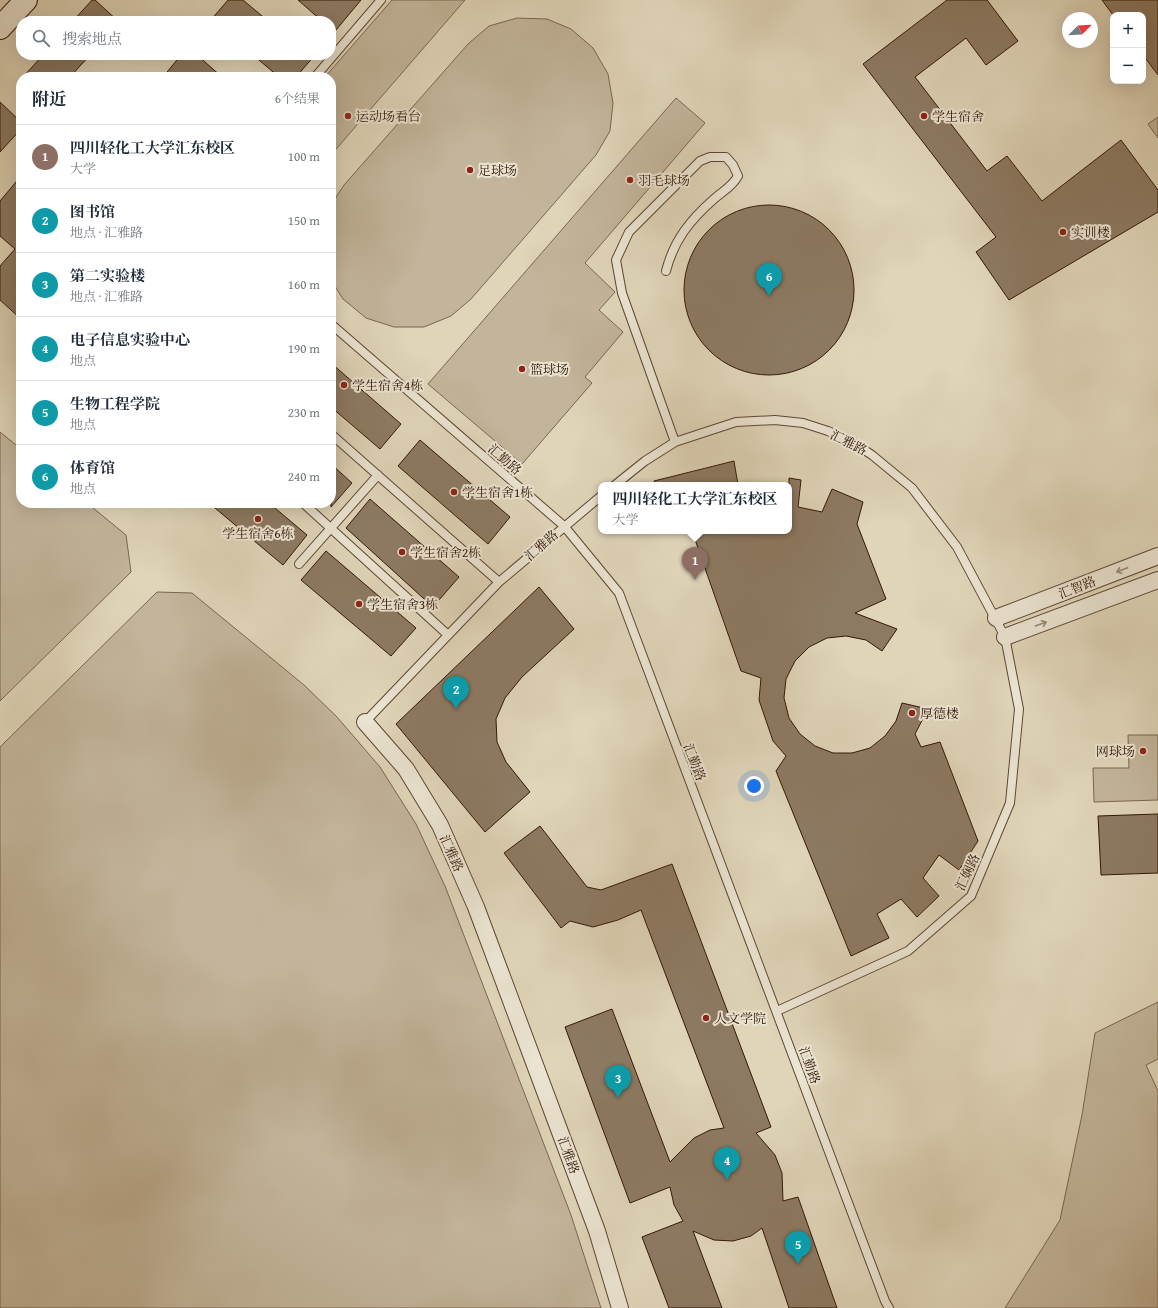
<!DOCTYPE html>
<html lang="zh">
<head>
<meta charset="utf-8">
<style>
	body { margin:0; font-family:"Gentium Book Plus","Noto Serif SC",serif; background:#f6f6f7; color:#1f2937 }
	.controls { position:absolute; right:12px; top:12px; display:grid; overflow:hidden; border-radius:8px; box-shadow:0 4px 16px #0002 }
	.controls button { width:36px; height:36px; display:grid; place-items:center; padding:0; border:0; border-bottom:1px solid #e0e1e3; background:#fff; color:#1f2937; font:20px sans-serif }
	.compass { position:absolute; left:1062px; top:12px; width:36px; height:36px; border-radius:50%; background:#fff; box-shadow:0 4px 16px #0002; rotate:66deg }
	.you { position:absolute; left:754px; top:786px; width:14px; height:14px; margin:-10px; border:3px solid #fff; border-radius:50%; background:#1a73e8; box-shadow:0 0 0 6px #1a73e833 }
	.badge { display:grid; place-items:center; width:26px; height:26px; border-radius:50%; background:#0b8043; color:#fff; font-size:13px; font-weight:700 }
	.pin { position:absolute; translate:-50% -33px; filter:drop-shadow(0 1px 2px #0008) }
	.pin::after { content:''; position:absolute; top:21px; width:14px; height:12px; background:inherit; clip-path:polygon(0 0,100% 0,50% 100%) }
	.popup { position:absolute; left:598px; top:482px; width:194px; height:52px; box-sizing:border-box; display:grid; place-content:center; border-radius:8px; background:#fff; filter:drop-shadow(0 1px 3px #0005); font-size:13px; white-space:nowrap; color:#747a83 }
	.popup b { font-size:15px; color:#1f2937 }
	.popup::after { content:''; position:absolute; left:50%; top:100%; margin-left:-8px; border:8px solid transparent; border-top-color:#fff }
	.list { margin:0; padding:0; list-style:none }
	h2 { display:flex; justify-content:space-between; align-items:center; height:52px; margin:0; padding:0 16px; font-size:17px }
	h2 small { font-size:13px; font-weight:400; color:#747a83 }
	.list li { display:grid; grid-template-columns:26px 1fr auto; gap:12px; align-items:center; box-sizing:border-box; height:64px; padding:0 16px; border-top:1px solid #e0e1e3 }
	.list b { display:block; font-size:15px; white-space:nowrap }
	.list p { margin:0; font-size:13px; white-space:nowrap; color:#747a83 }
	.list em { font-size:13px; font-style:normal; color:#747a83 }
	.icon { flex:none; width:22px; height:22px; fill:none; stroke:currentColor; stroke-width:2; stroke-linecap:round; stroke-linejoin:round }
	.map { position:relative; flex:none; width:1158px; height:1308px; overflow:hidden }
	.search { position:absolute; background:#fff; box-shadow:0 4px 16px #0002; left:16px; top:16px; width:320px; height:44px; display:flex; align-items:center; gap:10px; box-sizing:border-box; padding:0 14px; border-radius:16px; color:#747a83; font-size:15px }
	.panel { position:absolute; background:#fff; box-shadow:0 4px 16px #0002; left:16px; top:72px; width:320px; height:436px; border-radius:16px }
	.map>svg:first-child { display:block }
	.green { fill:#c3b59b; stroke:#7b6650 }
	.building { fill:#8d7a63; stroke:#331706 }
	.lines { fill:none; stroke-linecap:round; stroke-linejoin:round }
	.service-casing { stroke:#5e4633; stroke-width:10 }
	.minor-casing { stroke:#5e4633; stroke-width:18 }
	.secondary-casing { stroke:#331706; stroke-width:24 }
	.service { stroke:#ebe4d2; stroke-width:8 }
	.minor { stroke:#ebe4d2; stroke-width:16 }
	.secondary { stroke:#ebe4d2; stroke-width:22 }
	.oneway { stroke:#988876 }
	.poi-dot { fill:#8f2418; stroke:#ebe4d2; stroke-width:1.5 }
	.labels { text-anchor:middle; stroke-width:4; stroke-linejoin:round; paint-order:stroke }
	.poi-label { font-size:13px; fill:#331706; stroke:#ebe4d2; text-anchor:start }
	.street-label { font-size:13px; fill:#331706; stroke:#ebe4d2 }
</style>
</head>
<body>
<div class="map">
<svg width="1158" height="1308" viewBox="0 0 1158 1308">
	<rect width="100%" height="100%" fill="#e0d5b9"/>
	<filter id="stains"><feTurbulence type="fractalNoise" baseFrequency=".005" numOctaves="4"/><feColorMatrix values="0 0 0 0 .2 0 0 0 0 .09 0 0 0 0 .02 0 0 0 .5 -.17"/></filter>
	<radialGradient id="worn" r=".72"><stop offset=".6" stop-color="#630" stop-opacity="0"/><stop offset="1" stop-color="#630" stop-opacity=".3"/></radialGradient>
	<path class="green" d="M392,0H465L331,155V77H325Z
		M517,18L547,19L571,29L593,48L608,74L613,103L610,131L596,155L471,299L451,316L424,327H394L366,318L343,299L331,280V205L344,185L468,44L489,26Z
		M676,98L705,123L585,263L615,292L599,310L623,332L585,377L592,383L522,464L428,384Z
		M1158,117V138L1148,124Z
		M0,432L21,449V503H87L126,535L131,572L0,701Z
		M157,592L192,593L304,685L337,717L380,767L416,824L445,886L571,1215L601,1308H0V747Z
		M1128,735H1158V800L1094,802L1093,768H1129Z
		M1158,1002V1059L1146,1065L1158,1091V1308H1005L1060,1220L1082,1115L1095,1033Z"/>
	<path class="building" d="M92,0H95L118,21H73Z
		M228,0H243L268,21H210Z
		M298,0H361L331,36V21H322Z
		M947,0H987L1018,41L986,65L966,38L915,77L987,171L1007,156L1042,201L1121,140L1158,190V212L1009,300L976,252L996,237L863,64Z
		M1102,0H1158V75L1143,55V15H1113Z
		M43,55H90L70,77H23Z
		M181,55H197L222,77H163Z
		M253,55H315L296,77H279Z
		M0,102L21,122V129L0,152Z
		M21,176V319L0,300V266L15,249L0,236V201Z
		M684 290a85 85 0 1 1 170 0a85 85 0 1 1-170 0Z
		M331,363L401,424L380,449L331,407Z
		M420,440L510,517L488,544L398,466Z
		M734,461L738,485H655L654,481Z
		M331,464L352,483L331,507Z
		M789,478L801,480L798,507L822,512L832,489L863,502L857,524L886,599L855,613L897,629L882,651L866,640L846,636L827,638L809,647L795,661L786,679L784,698L789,718L800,734L815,746L833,753H852L870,748L885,736L896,721L902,703L928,709L915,734L921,747L940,742L978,841L959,870L939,855L923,878L939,896L917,917L901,899L877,914L889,938L851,956L776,771L786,756L773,741L759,700L761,678L741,671L692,531H789Z
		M370,499L459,577L433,607L346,528Z
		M209,503H269L307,535L283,565Z
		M326,551L416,628L391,656L301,580Z
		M539,587L574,629L522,677L505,698L496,719L497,742L506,762L530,792L485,832L396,724Z
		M1158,814V873L1101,875L1098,816Z
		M540,826L587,887L601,890L672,864L771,1127L756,1133L775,1155L782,1173L783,1201L798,1197L837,1308H789L762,1228L751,1236L733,1241L714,1240L693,1231L722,1308H669L642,1237L683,1221L674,1205L670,1187L630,1203L565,1027L612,1009L670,1162L694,1138L710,1130L724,1128L641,910L618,920L593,927L570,921L561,928L504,853Z"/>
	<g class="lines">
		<g class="service-casing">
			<path id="service" d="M315,77L381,0
				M666,271C674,240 690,220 714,199C723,191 732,187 738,176L733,165L726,157H710L700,161L629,232L616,260L622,293L675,442
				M331,324L564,526L619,593L885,1301L889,1308
				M331,434L499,582
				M615,485L645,461L675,442L736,422L775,420L803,423L828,431L852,442L872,455L912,488L957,547L1005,637L1019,709L1010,803L971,896L908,951L777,1011
				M303,503L447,634
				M299,564L378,475
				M365,722L499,582L601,496"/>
		</g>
		<g class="minor-casing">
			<path id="minor" d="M996,618L1158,556
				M1005,637L1158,580
				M365,722L406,769L440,825L476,907L597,1231L620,1308"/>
		</g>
		<g class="secondary-casing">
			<path id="secondary" d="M0,28L26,0"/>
		</g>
		<use href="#service" class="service"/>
		<use href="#minor" class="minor"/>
		<use href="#secondary" class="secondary"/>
	</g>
	<defs><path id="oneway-shaft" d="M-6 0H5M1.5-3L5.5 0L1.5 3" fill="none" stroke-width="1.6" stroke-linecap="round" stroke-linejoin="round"/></defs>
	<g class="oneway">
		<use href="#oneway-shaft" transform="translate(1122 570) rotate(159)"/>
		<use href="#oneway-shaft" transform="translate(1041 624) rotate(-20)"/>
	</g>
	<g class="poi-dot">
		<circle cx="348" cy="116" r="4"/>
		<circle cx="924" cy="116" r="4"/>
		<circle cx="470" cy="170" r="4"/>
		<circle cx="630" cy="180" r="4"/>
		<circle cx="1063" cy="232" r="4"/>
		<circle cx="522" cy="369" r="4"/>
		<circle cx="344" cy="385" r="4"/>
		<circle cx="454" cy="492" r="4"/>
		<circle cx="258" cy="519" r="4"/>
		<circle cx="402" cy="552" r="4"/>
		<circle cx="359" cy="604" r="4"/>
		<circle cx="912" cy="713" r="4"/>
		<circle cx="1143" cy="751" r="4"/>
		<circle cx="706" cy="1018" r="4"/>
	</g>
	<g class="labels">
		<g class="poi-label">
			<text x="356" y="121">运动场看台</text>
			<text x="932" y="121">学生宿舍</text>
			<text x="478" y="175">足球场</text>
			<text x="638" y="185">羽毛球场</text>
			<text x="1071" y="237">实训楼</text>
			<text x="530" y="374">篮球场</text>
			<text x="352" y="390">学生宿舍4栋</text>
			<text x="462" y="497">学生宿舍1栋</text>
			<text x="258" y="538" text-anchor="middle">学生宿舍6栋</text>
			<text x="410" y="557">学生宿舍2栋</text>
			<text x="367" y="609">学生宿舍3栋</text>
			<text x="920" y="718">厚德楼</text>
			<text x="1135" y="756" text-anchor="end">网球场</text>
			<text x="714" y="1023">人文学院</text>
		</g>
		<g class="street-label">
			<text transform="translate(849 442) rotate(27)" y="5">汇雅路</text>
			<text transform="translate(505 459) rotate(41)" y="5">汇勤路</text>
			<text transform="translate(541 545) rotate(-41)" y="5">汇雅路</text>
			<text transform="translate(1077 587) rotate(-21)" y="5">汇智路</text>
			<text transform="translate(695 762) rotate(69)" y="5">汇勤路</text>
			<text transform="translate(452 853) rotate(66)" y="5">汇雅路</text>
			<text transform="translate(967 872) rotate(-65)" y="5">汇娴路</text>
			<text transform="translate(810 1065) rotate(70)" y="5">汇勤路</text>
			<text transform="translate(569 1155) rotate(70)" y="5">汇雅路</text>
		</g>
	</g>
	<rect width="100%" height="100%" filter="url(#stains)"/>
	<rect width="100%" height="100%" fill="url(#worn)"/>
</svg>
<div class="controls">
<button>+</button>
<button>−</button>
</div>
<svg class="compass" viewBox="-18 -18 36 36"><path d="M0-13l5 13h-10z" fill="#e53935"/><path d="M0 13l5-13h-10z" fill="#747a83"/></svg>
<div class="you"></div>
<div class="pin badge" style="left:695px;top:580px;background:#8d6e63">1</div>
<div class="popup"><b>四川轻化工大学汇东校区</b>大学</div>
<div class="pin badge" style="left:456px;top:709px;background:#0f9aa8">2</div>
<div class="pin badge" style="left:618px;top:1098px;background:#0f9aa8">3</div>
<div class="pin badge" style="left:727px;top:1180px;background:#0f9aa8">4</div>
<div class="pin badge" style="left:798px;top:1264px;background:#0f9aa8">5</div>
<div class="pin badge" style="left:769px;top:296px;background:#0f9aa8">6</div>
<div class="search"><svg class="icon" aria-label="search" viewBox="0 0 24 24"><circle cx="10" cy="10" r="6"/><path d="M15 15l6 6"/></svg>搜索地点</div>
<section class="panel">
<h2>附近<small>6个结果</small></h2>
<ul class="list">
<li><span class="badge" style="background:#8d6e63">1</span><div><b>四川轻化工大学汇东校区</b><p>大学</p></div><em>100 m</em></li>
<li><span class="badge" style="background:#0f9aa8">2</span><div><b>图书馆</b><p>地点 · 汇雅路</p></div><em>150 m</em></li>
<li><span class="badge" style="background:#0f9aa8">3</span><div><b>第二实验楼</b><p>地点 · 汇雅路</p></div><em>160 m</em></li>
<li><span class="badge" style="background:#0f9aa8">4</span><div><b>电子信息实验中心</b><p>地点</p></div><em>190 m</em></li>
<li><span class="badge" style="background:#0f9aa8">5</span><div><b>生物工程学院</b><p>地点</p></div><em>230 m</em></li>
<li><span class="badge" style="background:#0f9aa8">6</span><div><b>体育馆</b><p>地点</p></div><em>240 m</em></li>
</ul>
</section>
</div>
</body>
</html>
